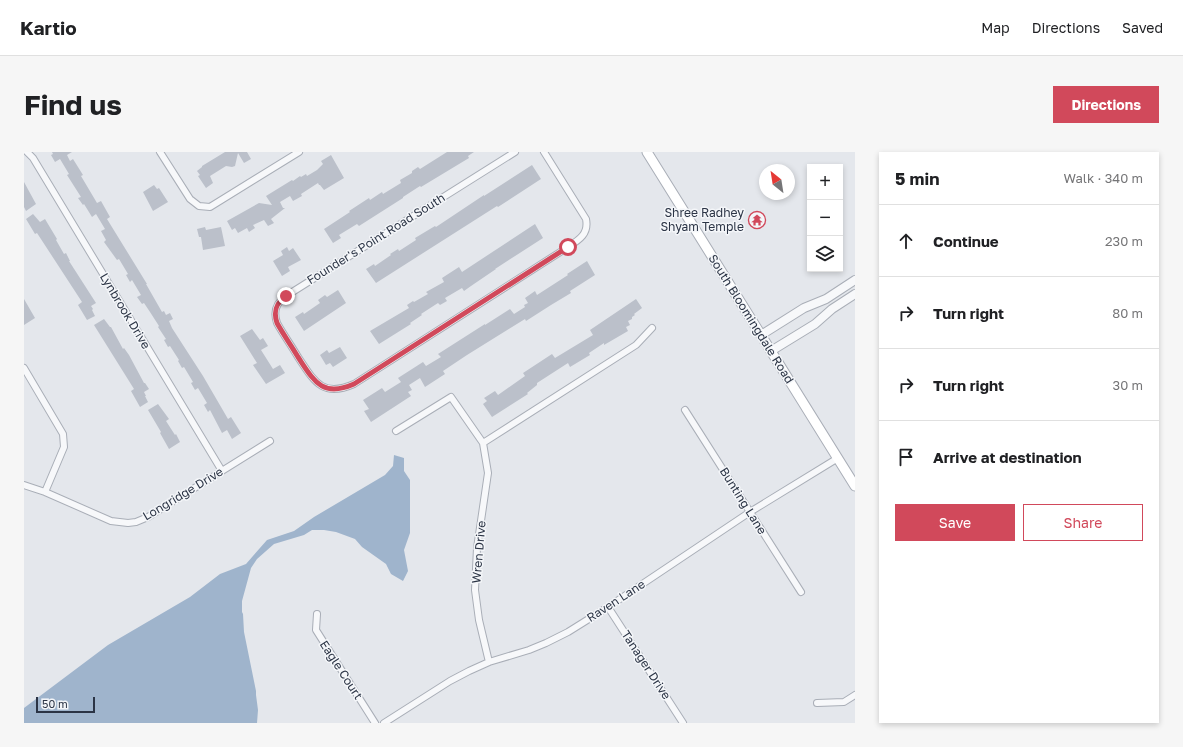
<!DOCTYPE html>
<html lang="en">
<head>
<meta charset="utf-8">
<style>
	body { margin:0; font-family:"Golos Text",sans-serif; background:#f6f6f6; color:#202124 }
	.controls { position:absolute; right:12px; top:12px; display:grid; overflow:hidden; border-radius:0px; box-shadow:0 2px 6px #0003 }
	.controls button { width:36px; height:36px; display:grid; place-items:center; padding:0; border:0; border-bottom:1px solid #e0e0e0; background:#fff; color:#202124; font:20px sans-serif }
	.compass { position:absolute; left:735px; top:12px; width:36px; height:36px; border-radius:50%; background:#fff; box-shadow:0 2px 6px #0003; rotate:330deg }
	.scale { position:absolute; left:12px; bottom:10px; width:59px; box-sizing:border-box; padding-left:4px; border:2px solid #2b3445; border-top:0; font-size:11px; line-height:14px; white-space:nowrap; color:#2b3445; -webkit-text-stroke:3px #f4f6f9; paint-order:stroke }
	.stop { position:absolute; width:12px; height:12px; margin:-9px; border:3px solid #d1495b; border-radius:50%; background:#fff }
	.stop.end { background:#d1495b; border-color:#fff; box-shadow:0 1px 4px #0008 }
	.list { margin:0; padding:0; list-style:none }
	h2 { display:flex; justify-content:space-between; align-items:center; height:52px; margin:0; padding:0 16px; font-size:17px }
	h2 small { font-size:13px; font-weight:400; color:#757577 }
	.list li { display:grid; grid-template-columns:26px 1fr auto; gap:12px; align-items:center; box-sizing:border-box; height:72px; padding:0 16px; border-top:1px solid #e0e0e0 }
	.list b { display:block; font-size:15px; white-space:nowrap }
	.list em { font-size:13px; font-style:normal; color:#757577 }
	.actions { display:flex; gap:8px; padding:12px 16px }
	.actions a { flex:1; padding:9px 0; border:1px solid #d1495b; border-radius:0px; text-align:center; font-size:14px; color:#d1495b }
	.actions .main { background:#d1495b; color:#fff }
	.icon { flex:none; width:22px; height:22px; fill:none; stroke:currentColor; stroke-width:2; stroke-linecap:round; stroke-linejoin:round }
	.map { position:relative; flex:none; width:831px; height:571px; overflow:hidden; border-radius:0px }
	header { display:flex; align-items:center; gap:24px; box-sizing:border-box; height:56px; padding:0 20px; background:#fff; border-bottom:1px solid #e0e0e0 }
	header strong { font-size:19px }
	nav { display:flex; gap:22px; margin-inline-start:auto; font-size:14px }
	.intro { display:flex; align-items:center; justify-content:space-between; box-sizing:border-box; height:96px; padding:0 24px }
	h1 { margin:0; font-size:28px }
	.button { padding:10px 18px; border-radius:0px; background:#d1495b; color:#fff; font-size:14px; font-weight:700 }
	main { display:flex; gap:24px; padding:0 24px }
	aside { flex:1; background:#fff; border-radius:0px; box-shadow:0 2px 6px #0003 }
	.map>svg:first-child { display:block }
	.water { fill:#9fb4cc }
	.building { fill:#bbc0ca }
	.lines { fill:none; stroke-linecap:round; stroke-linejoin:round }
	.minor-casing { stroke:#a9aeb7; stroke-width:8 }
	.tertiary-casing { stroke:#a9aeb7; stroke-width:10 }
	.secondary-casing { stroke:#a9aeb7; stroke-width:11 }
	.minor { stroke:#f7f8fa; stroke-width:6 }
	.tertiary { stroke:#f7f8fa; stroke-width:8 }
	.secondary { stroke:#fff; stroke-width:9 }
	.route { stroke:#d1495b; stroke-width:5 }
	.labels { text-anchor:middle; stroke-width:3; stroke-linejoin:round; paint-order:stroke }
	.poi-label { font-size:12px; fill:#2b3445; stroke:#f4f6f9; text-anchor:end }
	.street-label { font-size:12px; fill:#2b3445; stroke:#f4f6f9 }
</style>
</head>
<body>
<header>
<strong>Kartio</strong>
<nav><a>Map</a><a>Directions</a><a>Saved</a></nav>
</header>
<div class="intro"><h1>Find us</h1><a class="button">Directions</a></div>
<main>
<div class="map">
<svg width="831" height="571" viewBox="0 0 831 571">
	<rect width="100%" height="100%" fill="#e4e7ec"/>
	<path class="water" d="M370,303L380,306V319L386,328V381L380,398L384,419L379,429L367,422L362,412L338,395L331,387L312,380L300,378H288L280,383L250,392L233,407L227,416L218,449V460L219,462L220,480L232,539V543L234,558L233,571H0V556L84,493L166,445L196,422L222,412L243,388L270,379L290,365L361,323L369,314Z"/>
	<path class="building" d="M28,0H48L43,3L46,9L49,7L59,23L57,24L73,51L77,49L86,65L83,67L123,132H122L138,160L140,159L142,163L146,161L149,167L145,169L148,176L179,224L204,267L207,265L217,281L208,287L203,278L198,281L186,258L184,260L180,253L183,251L174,236L171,238L167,231L169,230L160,215L158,216L154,209L155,208L146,194L144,195L140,188L142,187L134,175L135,174L126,160L120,151L118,152L113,145L117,143L108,128L106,130L102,123L104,122L95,107L93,108L80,90L82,88L77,79L81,77L72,62L68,65L60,52L59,53L54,46L57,45L43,23L45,22L36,7L31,10L27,3L29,2Z
		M201,0H223L227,7L220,11L214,1L211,14L208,15L202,14L186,24L189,31L182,36L174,24L176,23L173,19L178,15V14Z
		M423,0H450L444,4L445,6L397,35L396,34L379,45V46L335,74L333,72L315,83L317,86L309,91L300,77L326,60L325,59L345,46L346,48L358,40L359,42L377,31L376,28L388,21V19L394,15L396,17Z
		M307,3L320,26L300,38L296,33H295L294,31L277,42L278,44L269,49L266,44L256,50L259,56H261L247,67L250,71L244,74L240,68L229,73L231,76L225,80L223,76L214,81L211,76L208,78L203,69L235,51L248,53L242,44L268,28L269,29L276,24L277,25L282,22L283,24L293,18L299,12L297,9Z
		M508,13L517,27L474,55L473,54L352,131L342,117L350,112L351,114L367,103L366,102L374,97L375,99L392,88L391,86L411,74L412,75L460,43V44Z
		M0,30L12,52L2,59L0,55Z
		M130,33L133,37L135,36L144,50L129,59L119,40Z
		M9,62L16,70L21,67L33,87L32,88L40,102L42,101L46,109H45L72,151L67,154L69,157L68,158L71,164L63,168L54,153L58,150L13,81L11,82L2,67Z
		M511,72L519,86L471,117H472L447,134L440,139L438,136L421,146L423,149L416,153L414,151L397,162L398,163L386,171L387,172L355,192L346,179L385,156L383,153L389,149L390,150L404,142L402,140L420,130L418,126L435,115L438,120Z
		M181,75L182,78L197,75L201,94L179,98L177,85H175L173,77Z
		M263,95L265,99L269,96L277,108L264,115L266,119L258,124L249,109L259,103L257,99Z
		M563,109L571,123L546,139L547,141L527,153L502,169L501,167L443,203L419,219L421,222L401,235L396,226L385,233L388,238L384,240L387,244L347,270L340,259L345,257L339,248L358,236L361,240L377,230L374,226L399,210L402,214L417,205L414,202L461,172V173L486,157L490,162L501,155L500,153L504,151L501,146L511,139L513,143L544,123L543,122Z
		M314,138L322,151L280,179L271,165L279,160L280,162L296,151L294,148L301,143L303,145Z
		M0,147L11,166L0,173Z
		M612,147L618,156L610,162L611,163L608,165V167L604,169L606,173L602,175L604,179L580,193V191L565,201L566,203L546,215L544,211L513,231V233L503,241L504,242L468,265L459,252L463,249L460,246L471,239L474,243L501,224L499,221L528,202L531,206L569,183L566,178Z
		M80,167L86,175H87L99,197L100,196L105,203L120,231H121L125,237L120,240L122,244H121L124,250L116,255L107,239L110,237L70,173Z
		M228,177L236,188L239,186L244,194L237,198L249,217L256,213L261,221L242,232L229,213L233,211L216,184Z
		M316,195L323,206L309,215L306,211L302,213L296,203L303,198L305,201Z
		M134,252L145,267L142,269L151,283L152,282L156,290L145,297L136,281L137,280L124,258Z"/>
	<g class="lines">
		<g class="minor-casing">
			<path id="minor" d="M3,0L9,6L198,319
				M136,0L166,47L175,54L186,55L275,0
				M491,0L262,144C252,151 249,159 253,171C259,182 267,193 274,205C290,229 298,246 330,232L544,95C555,88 565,82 562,67L520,0
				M0,216L39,282L40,295L21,340
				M661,258L777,440
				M372,279L427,245L459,291
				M0,333L21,340L87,369L104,371L112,370L124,365L246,289
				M584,455L659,571
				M293,462L292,478L351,571
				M465,510L455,468L451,438L453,396L464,321L459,291L612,193L628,176
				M793,551L820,550L831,543
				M360,571L426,529L445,519L465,510L505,498L522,491L544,480L584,455L726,360L814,306"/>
		</g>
		<g class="tertiary-casing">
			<path id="tertiary" d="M737,183L780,156L802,147L831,128
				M747,199L791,172L808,157L831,142"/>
		</g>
		<g class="secondary-casing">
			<path id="secondary" d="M623,0L831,334"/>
		</g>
		<use href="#minor" class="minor"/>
		<use href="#tertiary" class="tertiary"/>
		<use href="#secondary" class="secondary"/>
	</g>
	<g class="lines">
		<path class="route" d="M262,144C252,151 249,159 253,171C259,182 267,193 274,205C290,229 298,246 330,232L544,95"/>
	</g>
	<defs>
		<g id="temple-ring" transform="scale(0.9)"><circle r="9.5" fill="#f4f6f9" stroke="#d1495b" stroke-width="1.5"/><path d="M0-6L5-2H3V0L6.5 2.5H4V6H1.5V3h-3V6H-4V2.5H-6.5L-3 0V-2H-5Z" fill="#d1495b"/></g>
	</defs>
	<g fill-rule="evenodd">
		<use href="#temple-ring" x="733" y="68"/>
	</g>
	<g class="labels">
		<g class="poi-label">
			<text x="720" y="65">Shree Radhey<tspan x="720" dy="14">Shyam Temple</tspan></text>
		</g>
		<g class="street-label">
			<text transform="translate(352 87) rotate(-32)" y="4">Founder's Point Road South</text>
			<text transform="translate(101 159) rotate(59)" y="4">Lynbrook Drive</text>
			<text transform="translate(727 167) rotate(58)" y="4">South Bloomingdale Road</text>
			<text transform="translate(159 342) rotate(-31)" y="4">Longridge Drive</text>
			<text transform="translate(719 349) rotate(58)" y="4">Bunting Lane</text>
			<text transform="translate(455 400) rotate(-85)" y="4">Wren Drive</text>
			<text transform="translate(592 449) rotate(-33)" y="4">Raven Lane</text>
			<text transform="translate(622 513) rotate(57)" y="4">Tanager Drive</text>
			<text transform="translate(317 518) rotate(57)" y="4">Eagle Court</text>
		</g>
	</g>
</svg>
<div class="controls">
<button>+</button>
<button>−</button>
<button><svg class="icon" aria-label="layers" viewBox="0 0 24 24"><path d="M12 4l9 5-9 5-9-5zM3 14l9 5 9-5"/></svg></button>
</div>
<svg class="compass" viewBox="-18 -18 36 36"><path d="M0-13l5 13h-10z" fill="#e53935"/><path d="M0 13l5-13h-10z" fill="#757577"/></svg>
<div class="scale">50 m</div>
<div class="stop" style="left:544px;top:95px"></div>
<div class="stop end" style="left:262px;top:144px"></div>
</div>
<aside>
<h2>5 min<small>Walk · 340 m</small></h2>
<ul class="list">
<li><svg class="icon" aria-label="ahead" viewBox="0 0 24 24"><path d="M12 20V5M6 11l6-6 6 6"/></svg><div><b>Continue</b></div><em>230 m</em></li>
<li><svg class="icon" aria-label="right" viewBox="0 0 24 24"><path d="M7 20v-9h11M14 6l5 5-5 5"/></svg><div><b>Turn right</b></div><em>80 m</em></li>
<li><svg class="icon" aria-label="right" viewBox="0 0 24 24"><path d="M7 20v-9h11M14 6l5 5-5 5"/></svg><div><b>Turn right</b></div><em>30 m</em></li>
<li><svg class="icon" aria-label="arrive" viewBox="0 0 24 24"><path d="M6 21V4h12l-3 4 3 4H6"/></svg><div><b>Arrive at destination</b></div></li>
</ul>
<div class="actions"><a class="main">Save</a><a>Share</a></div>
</aside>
</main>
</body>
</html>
